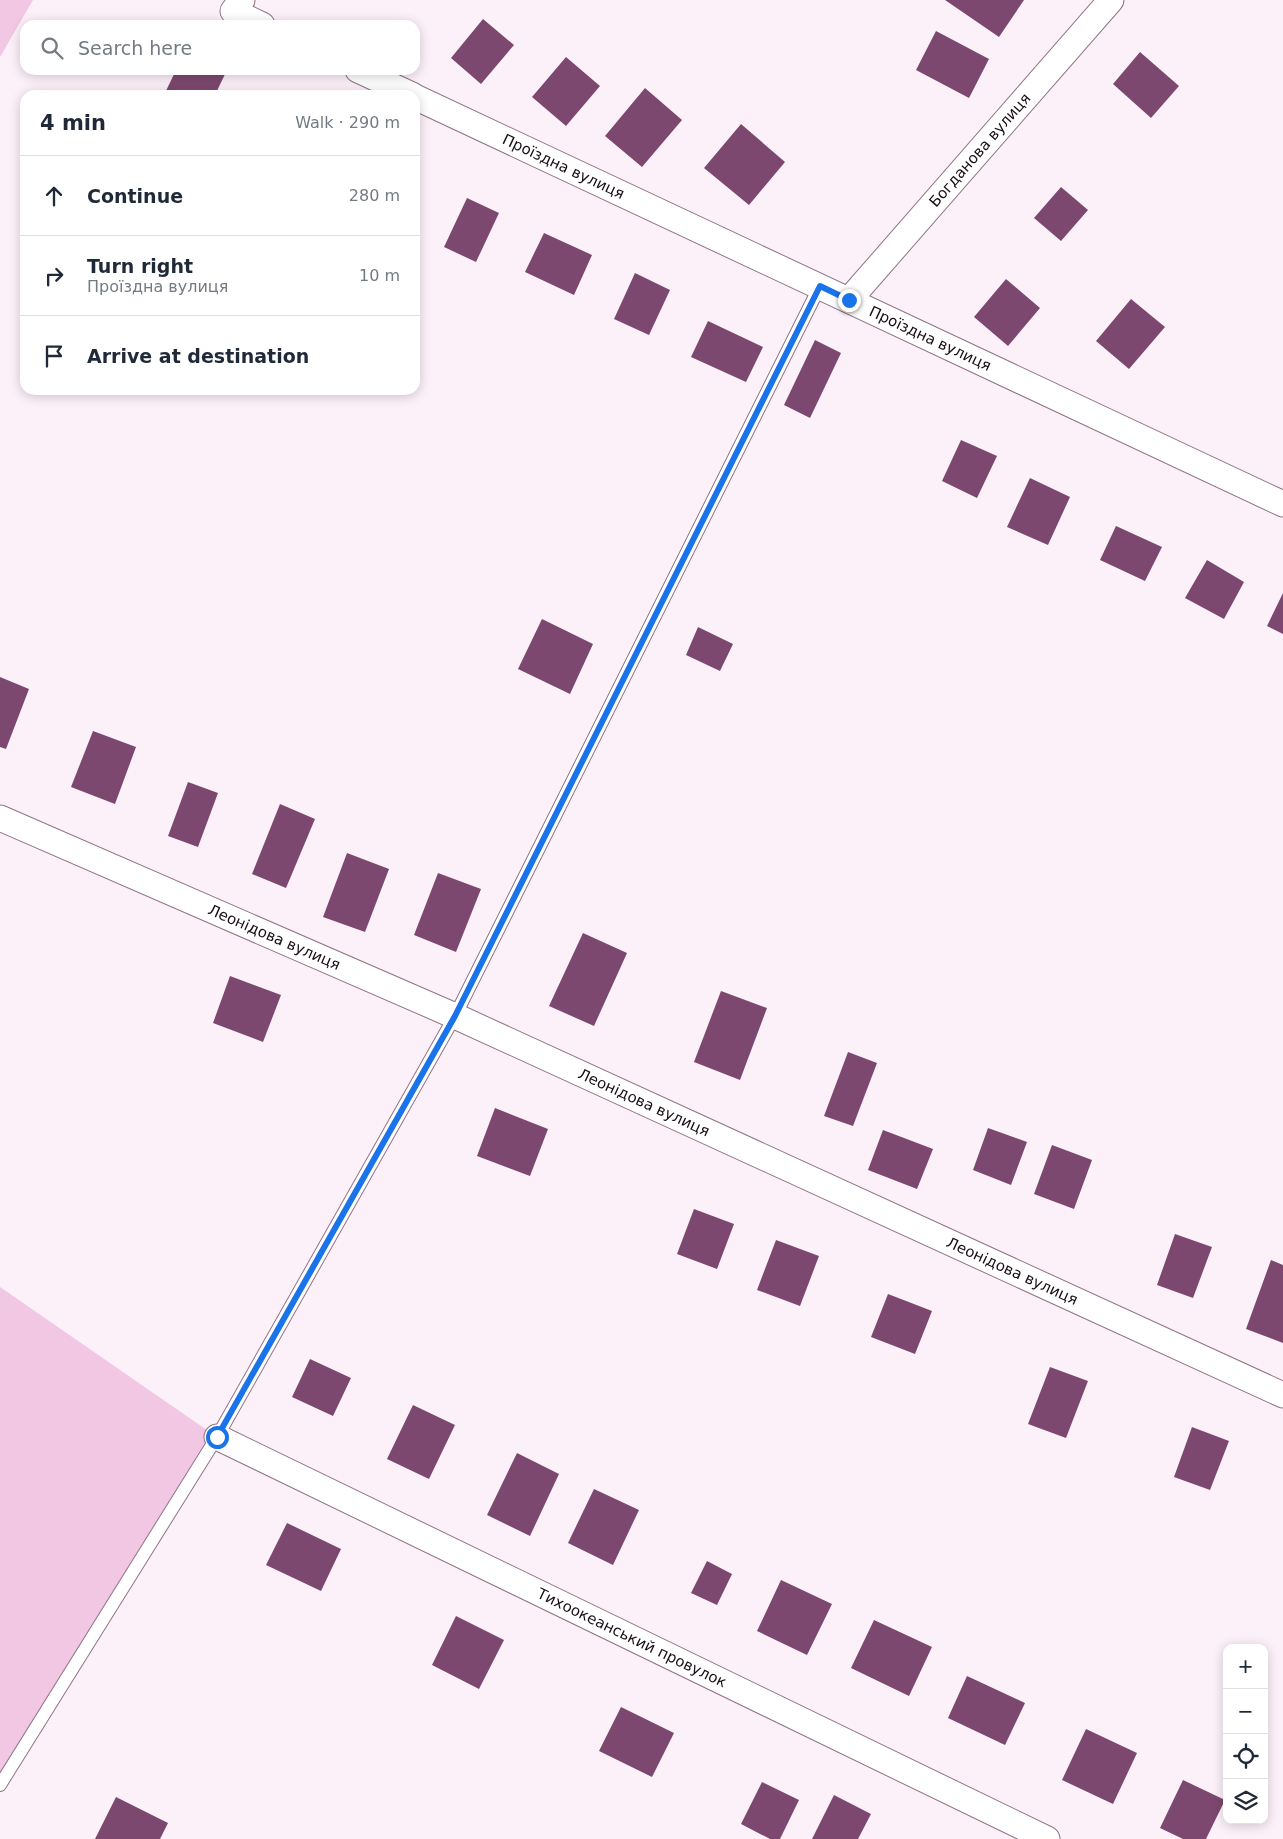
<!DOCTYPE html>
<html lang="en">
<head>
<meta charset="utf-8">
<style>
	body { margin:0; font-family:"DejaVu Sans",sans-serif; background:#f6f6f7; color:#1f2937 }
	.controls { position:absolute; right:15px; bottom:15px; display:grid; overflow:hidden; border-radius:10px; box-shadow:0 2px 12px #0003 }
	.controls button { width:45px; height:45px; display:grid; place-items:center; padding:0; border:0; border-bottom:1px solid #e0e1e3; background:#fff; color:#1f2937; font:25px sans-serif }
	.stop { position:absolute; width:15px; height:15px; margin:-11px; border:4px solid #1a73e8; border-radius:50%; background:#fff }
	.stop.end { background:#1a73e8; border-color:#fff; box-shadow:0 1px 5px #0008 }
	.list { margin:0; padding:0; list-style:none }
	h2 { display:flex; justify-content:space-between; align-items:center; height:65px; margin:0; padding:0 20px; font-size:21px }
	h2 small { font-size:16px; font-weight:400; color:#747a83 }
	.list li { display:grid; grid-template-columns:32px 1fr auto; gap:15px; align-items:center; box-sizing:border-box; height:80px; padding:0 20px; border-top:1px solid #e0e1e3 }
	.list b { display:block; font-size:19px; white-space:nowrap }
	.list p { margin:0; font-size:16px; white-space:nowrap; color:#747a83 }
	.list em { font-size:16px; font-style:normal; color:#747a83 }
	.icon { flex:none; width:28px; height:28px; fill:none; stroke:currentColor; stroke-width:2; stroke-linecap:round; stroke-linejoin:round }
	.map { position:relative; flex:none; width:1283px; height:1839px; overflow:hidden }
	.search { position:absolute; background:#fff; box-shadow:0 2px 12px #0003; left:20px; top:20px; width:400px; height:55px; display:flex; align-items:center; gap:12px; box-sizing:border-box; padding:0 18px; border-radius:15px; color:#747a83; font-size:19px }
	.panel { position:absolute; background:#fff; box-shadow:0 2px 12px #0003; left:20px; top:90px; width:400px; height:305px; border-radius:15px }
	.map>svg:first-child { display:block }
	.green { fill:#f1c7e4 }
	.building { fill:#7d486f }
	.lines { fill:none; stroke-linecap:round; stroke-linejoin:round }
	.service-casing { stroke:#907487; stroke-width:14 }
	.minor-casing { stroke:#907487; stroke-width:27 }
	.service { stroke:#fff; stroke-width:12 }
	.minor { stroke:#fff; stroke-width:25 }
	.route { stroke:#1a73e8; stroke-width:6 }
	.labels { text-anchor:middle; stroke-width:5; stroke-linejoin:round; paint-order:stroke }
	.street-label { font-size:15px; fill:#190e16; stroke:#fff }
</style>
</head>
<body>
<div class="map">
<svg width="1283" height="1839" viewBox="0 0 1283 1839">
	<rect width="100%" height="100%" fill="#fdf1f9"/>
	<path class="green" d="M0,0H33L0,57Z
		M0,1287L217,1437L0,1785Z"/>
	<path class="building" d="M945,0H1024L999,37Z
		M483,19L514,45L481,84L451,58Z
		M936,31L989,59L969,98L916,70Z
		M1140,52L1179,86L1151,118L1113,84Z
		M566,57L600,86L566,126L532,97Z
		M176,70H227L215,95H164Z
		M645,88L682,120L642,167L605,136Z
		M741,124L785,162L749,205L704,168Z
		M1061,187L1088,210L1061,241L1034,218Z
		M467,198L499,213L476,262L444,247Z
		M544,233L592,255L574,295L525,272Z
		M635,273L670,290L649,335L614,319Z
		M1006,279L1040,308L1008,346L974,317Z
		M1131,299L1165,327L1129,369L1096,341Z
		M708,321L763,347L746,382L691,357Z
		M815,340L841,353L810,418L784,405Z
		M961,440L997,456L977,498L942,481Z
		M1030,478L1070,497L1048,545L1007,527Z
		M1116,526L1162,547L1145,581L1100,560Z
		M1207,560L1244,582L1224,619L1185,598Z
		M1283,593V634L1267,626Z
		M542,619L593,644L570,694L518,669Z
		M698,627L733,644L720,671L686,655Z
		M0,677L29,689L6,749L0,747Z
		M93,731L136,747L115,804L71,787Z
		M188,782L218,793L198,847L168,836Z
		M280,804L315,819L286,888L252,874Z
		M347,853L389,869L365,932L323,917Z
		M438,873L481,889L456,952L414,935Z
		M583,933L627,953L594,1026L549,1006Z
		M230,976L281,995L263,1042L213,1023Z
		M721,991L767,1008L740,1080L694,1062Z
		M848,1052L877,1063L853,1126L824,1116Z
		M495,1108L548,1129L530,1176L477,1156Z
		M988,1128L1027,1142L1011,1185L973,1170Z
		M883,1130L933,1149L917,1189L868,1170Z
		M1052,1145L1092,1160L1074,1209L1034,1194Z
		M694,1209L734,1224L717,1269L677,1254Z
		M1175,1234L1212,1247L1193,1298L1157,1285Z
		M776,1240L819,1256L800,1306L757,1290Z
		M1271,1260L1283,1265V1343L1246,1329Z
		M888,1294L932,1311L915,1354L871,1337Z
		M310,1359L351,1378L333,1416L292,1397Z
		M1050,1367L1088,1381L1066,1438L1028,1424Z
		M413,1405L455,1425L429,1479L387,1459Z
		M1192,1427L1229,1441L1210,1490L1174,1477Z
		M517,1453L559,1474L530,1536L487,1515Z
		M594,1489L639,1510L613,1565L568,1543Z
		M287,1523L341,1549L321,1591L266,1565Z
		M707,1561L732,1574L717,1605L691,1593Z
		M781,1580L832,1604L807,1655L757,1631Z
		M456,1616L504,1640L479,1689L432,1665Z
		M874,1620L932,1647L909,1696L851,1668Z
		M967,1676L1025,1703L1005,1745L948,1718Z
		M621,1707L674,1733L652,1777L599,1751Z
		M1086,1729L1137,1753L1113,1804L1062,1780Z
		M1183,1780L1225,1800L1206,1839H1183L1160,1828Z
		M762,1782L799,1800L780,1839H770L741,1824Z
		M834,1795L871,1814L858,1839H812Z
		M116,1797L168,1823L160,1839H95Z"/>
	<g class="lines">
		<g class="service-casing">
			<path id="service" d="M0,1785L217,1437L455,1016L820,286"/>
		</g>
		<g class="minor-casing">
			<g id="minor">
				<path d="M242,0L233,11L262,25"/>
				<path d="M358,70L412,95"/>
				<path id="s1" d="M415,97L1283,504"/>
				<path id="s2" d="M849,300L1111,0"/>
				<path id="s3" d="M0,818L455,1016L1283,1395"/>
				<path id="s4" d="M217,1437L1047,1839"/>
			</g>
		</g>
		<use href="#service" class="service"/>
		<use href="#minor" class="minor"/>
	</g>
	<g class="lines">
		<path class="route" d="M217,1437L455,1016L820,286L849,300"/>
	</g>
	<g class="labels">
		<g class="street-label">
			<text dy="5" stroke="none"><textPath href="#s2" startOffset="199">Богданова вулиця</textPath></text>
			<text dy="5" stroke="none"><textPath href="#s1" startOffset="164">Проїздна вулиця</textPath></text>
			<text dy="5" stroke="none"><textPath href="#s1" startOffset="569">Проїздна вулиця</textPath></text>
			<text dy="5" stroke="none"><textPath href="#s3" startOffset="299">Леонідова вулиця</textPath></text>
			<text dy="5" stroke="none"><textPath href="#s3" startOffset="704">Леонідова вулиця</textPath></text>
			<text dy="5" stroke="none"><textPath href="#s3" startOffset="1109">Леонідова вулиця</textPath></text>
			<text dy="5" stroke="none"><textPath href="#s4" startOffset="461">Тихоокеанський провулок</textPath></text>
		</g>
	</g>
</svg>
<div class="controls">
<button>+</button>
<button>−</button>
<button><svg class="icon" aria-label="locate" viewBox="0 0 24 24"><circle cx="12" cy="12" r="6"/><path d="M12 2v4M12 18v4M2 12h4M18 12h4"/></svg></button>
<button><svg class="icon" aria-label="layers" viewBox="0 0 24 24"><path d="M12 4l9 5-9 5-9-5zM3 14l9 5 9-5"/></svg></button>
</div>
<div class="stop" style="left:217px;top:1437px"></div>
<div class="stop end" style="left:849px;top:300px"></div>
<div class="search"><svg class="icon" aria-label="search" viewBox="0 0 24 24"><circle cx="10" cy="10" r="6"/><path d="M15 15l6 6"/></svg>Search here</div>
<section class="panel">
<h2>4 min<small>Walk · 290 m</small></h2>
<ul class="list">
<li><svg class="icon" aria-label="ahead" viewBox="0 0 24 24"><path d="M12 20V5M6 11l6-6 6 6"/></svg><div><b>Continue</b></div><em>280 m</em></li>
<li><svg class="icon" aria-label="right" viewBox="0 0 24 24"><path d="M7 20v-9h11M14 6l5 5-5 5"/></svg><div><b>Turn right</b><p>Проїздна вулиця</p></div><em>10 m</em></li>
<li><svg class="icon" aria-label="arrive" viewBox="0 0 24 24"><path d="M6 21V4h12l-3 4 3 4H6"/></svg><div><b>Arrive at destination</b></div></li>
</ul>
</section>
</div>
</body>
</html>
